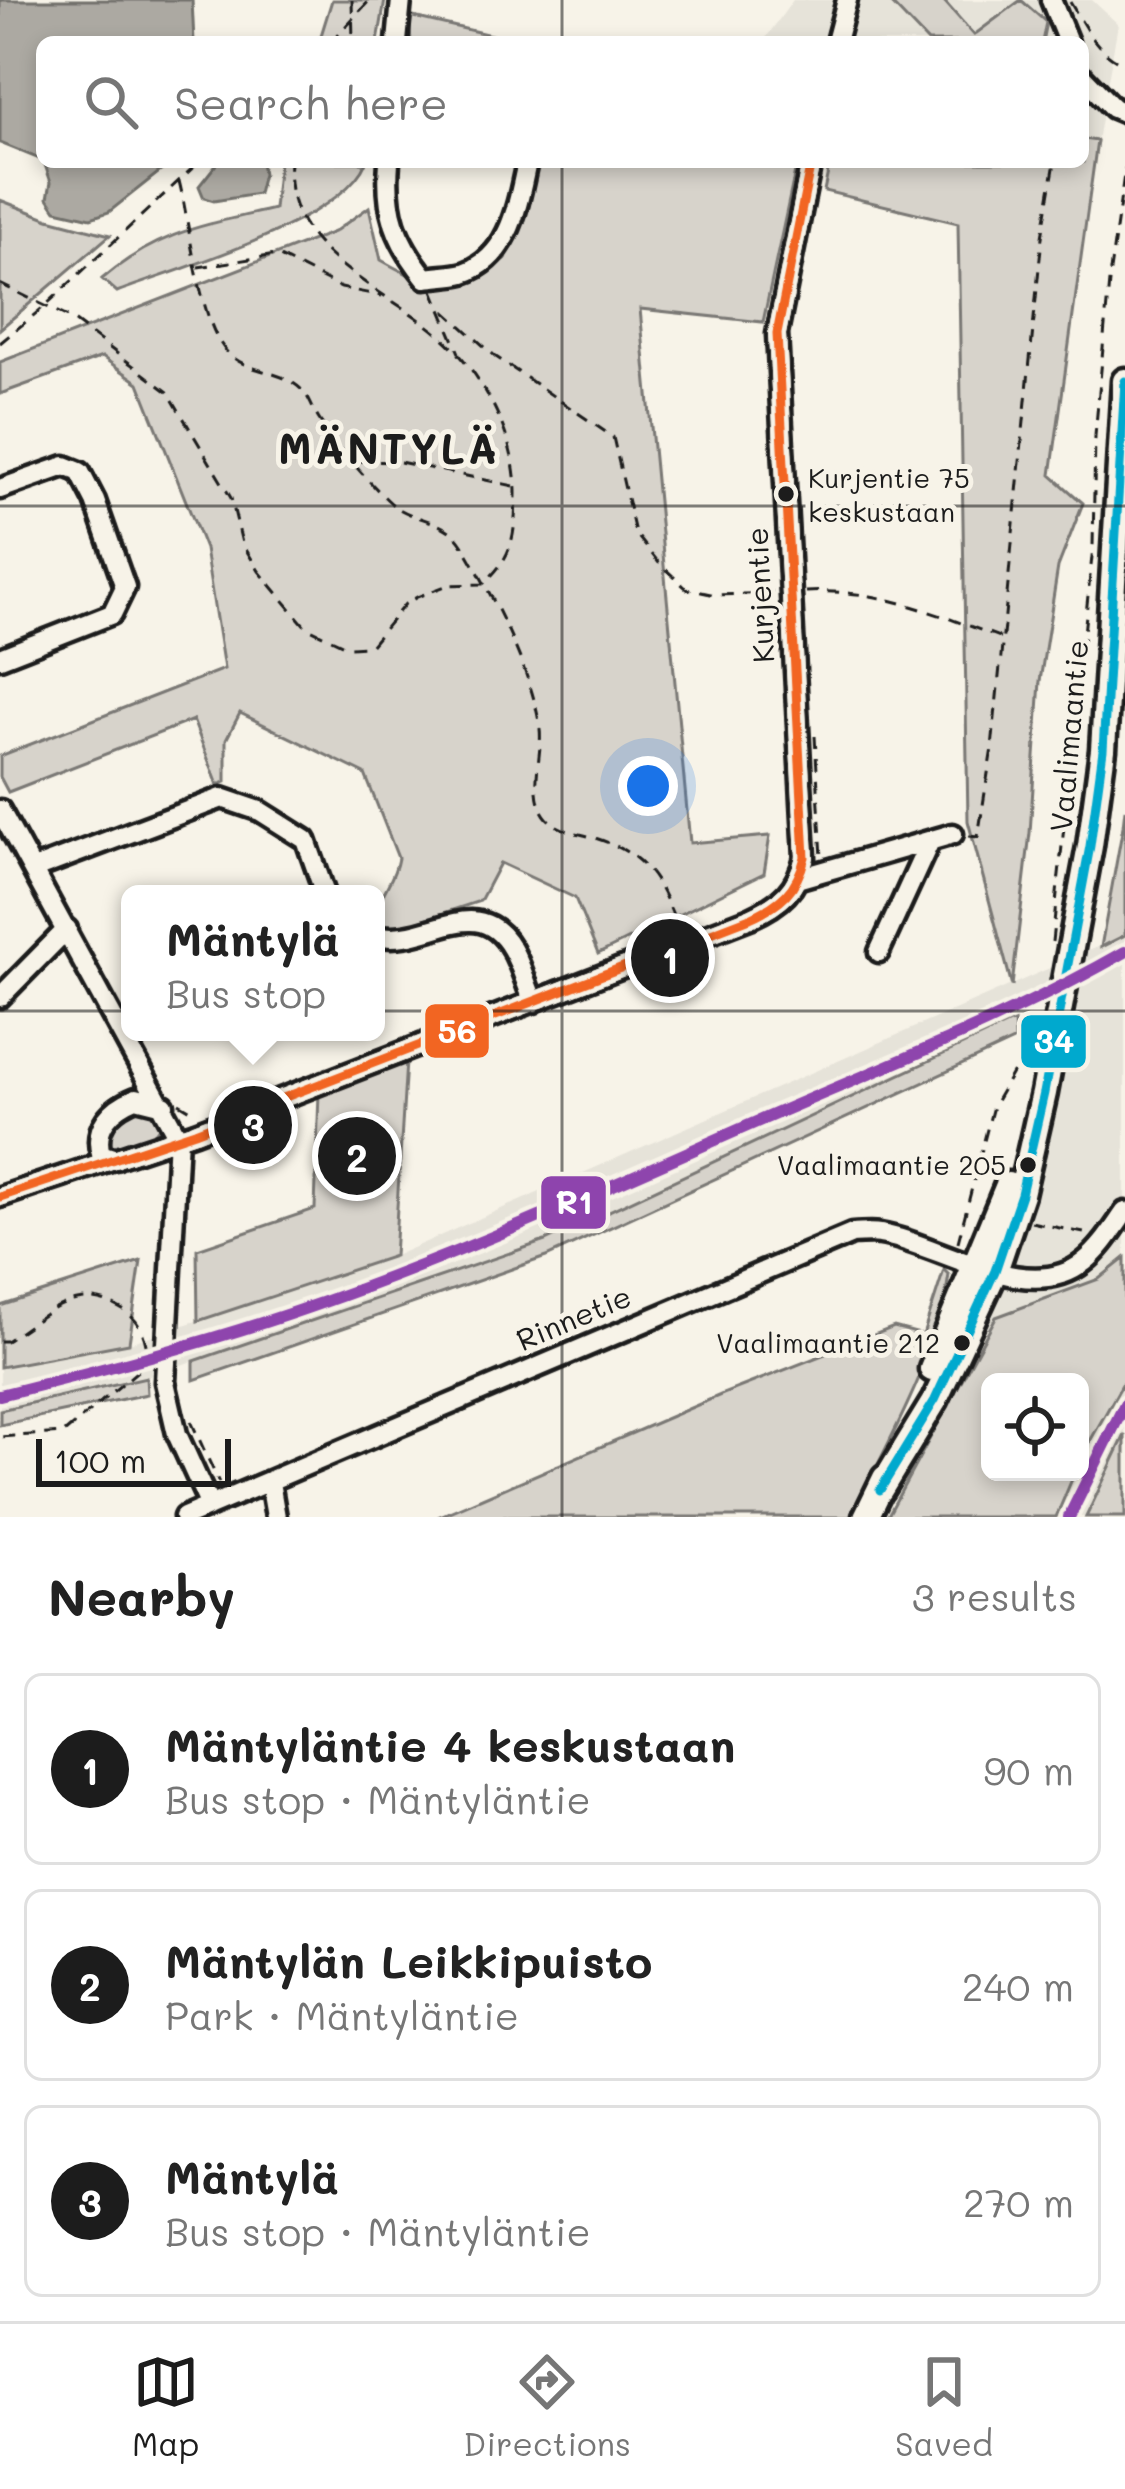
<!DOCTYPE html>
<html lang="en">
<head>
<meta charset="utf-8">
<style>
	body { margin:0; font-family:Mali,sans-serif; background:#f6f6f6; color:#222 }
	.controls { position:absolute; right:36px; bottom:36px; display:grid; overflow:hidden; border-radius:18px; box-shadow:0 6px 18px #0003 }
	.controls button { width:108px; height:108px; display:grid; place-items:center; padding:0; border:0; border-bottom:3px solid #e0e0e0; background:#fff; color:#222; font:60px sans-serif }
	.scale { position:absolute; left:36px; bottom:30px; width:195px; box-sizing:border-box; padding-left:12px; border:6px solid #1c1c1c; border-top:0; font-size:33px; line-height:42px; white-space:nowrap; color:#1c1c1c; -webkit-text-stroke:9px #f7f3e8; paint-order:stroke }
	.you { position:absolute; left:648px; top:786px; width:42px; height:42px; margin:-30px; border:9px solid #fff; border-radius:50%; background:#1a73e8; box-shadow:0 0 0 18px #1a73e833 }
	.badge { display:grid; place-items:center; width:78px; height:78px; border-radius:50%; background:#1c1c1c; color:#fff; font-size:39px; font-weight:700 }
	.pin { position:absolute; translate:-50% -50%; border:6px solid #fff; box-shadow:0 3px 12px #0006 }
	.popup { position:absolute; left:121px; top:885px; width:264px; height:156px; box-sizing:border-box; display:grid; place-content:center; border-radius:18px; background:#fff; filter:drop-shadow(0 3px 9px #0005); font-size:39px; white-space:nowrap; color:#767676 }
	.popup b { font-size:45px; color:#222 }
	.popup::after { content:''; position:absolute; left:50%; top:100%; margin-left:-24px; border:24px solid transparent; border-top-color:#fff }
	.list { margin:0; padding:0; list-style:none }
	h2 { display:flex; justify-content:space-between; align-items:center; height:156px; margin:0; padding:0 48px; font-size:51px }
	h2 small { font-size:39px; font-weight:400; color:#767676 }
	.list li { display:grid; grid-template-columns:78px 1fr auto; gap:36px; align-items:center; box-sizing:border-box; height:192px; margin:0 24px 24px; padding:0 24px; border:3px solid #e0e0e0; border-radius:18px }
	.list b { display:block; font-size:45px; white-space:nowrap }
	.list p { margin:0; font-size:39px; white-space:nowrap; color:#767676 }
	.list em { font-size:39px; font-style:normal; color:#767676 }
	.icon { flex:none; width:66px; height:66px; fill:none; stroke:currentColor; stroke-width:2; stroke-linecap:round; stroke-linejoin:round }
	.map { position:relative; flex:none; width:1125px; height:1517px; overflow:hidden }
	.search { position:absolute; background:#fff; box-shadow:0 6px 18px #0003; left:36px; right:36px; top:36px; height:132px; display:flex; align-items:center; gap:30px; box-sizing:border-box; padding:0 42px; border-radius:18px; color:#767676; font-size:45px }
	.sheet { height:804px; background:#fff }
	nav { display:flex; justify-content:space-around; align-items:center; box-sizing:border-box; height:168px; border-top:3px solid #e0e0e0; background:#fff; font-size:33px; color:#767676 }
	nav a { display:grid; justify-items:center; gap:6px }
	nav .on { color:#1c1c1c }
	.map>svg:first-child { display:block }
	.built { fill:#e6e3d9 }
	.green { fill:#d7d3cb; stroke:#7a7874; stroke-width:3 }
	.water { fill:#aca9a2; stroke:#72716c; stroke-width:3 }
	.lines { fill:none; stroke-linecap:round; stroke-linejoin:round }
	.minor-casing { stroke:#1c1c1c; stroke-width:27 }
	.major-casing { stroke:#1c1c1c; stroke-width:33 }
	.path { stroke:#1c1c1c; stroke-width:3; stroke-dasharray:12 9; stroke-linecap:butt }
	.minor { stroke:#f7f3e8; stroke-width:18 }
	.major { stroke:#f7f3e8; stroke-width:24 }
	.bus-1-casing { stroke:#f7f3e8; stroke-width:18 }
	.bus-2-casing { stroke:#f7f3e8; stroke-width:18 }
	.bus-1 { stroke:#f26522; stroke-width:9 }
	.bus-2 { stroke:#00a9ce; stroke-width:9 }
	.rail-1-casing { stroke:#f7f3e8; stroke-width:21 }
	.rail-1 { stroke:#8e44ad; stroke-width:12 }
	.grid { fill:none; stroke:#1c1c1c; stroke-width:3; stroke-opacity:0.55 }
	.bus-dot { fill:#1c1c1c; stroke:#f7f3e8; stroke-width:4.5 }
	.labels { text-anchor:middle; stroke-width:10; stroke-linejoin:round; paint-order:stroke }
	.bus-label { font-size:27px; fill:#1c1c1c; stroke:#f7f3e8; text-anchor:end }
	.street-label { font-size:30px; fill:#1c1c1c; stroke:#f7f3e8 }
	.district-label { font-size:42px; font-weight:bold; letter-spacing:3px; fill:#1c1c1c; stroke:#f7f3e8 }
	.line-badge { stroke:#f7f3e8; stroke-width:4.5 }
	.badge-label { font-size:33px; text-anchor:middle; font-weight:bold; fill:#fff }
</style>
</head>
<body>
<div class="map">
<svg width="1125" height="1517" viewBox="0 0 1125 1517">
	<rect width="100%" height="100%" fill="#f7f3e8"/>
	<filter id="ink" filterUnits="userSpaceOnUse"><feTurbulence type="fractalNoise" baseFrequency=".00833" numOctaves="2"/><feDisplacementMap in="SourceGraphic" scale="24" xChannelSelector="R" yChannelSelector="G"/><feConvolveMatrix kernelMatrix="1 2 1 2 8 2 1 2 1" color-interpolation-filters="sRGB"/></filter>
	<g filter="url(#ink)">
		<path class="built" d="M793,0H888L928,42H763Z
			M943,0H1019L974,35Z
			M1021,0H1092L1118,24L1097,141L1083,139V42H1042L1046,22Z
			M1125,935V1258L1099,1279L997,1317L989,1331L964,1320L995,1248L1059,999L545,1241L146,1377L0,1410V1367L129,1343L394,1256Z
			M1125,1379V1517H1056L1075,1472H1080L1084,1449Z"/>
		<path class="green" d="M332,0H385L378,42H319Z
			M888,0H943L974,35L1021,0L1046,22L1042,42H928Z
			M409,16L521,42H411Z
			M1083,139L1097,141L1051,475L1083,503L1058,567L1040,681L1030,833L1012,986L968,821L958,223L824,191L830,162H1083Z
			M279,162H366C342,222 178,269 117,292L102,279C158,231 205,225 274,209Z
			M536,162H797L763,322L640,309L690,843L770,836L764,873L598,954L575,898L500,863L480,901L392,930L376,923C376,895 394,884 398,858L365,774L240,713L226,740V782L218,785L193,720L8,792L0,777V756L224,669L205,549L139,383L102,357L0,394V362L334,232L369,207L381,260C441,294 446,289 506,259Z
			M0,200L49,219L110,235L0,329Z
			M1125,809V935L1101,947L1123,826Z
			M1014,1021L1015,1040L546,1257L194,1380V1361L545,1241Z
			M406,1061L394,1256L198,1321L197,1249L315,1209L319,1092Z
			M135,1107L155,1110L161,1122C154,1142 129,1154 108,1149L103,1133Z
			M1125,1258V1379L1080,1459V1382H990V1472H1075L1056,1517H887L996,1317L1099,1279Z
			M141,1261L129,1343L0,1367V1306Z
			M944,1270L949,1275C937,1359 889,1441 851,1517H438L723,1394L894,1327L923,1335Z
			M146,1377L147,1394L0,1425V1410Z
			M1125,1435V1517H1086Z"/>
		<path class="water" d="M0,0H192L194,42H42V160L0,143Z
			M44,162H172L109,212L91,218L56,210L48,198L51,182Z
			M218,162H261L263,174L258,194L214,201L204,198L199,186Z"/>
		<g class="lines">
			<g class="minor-casing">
				<path id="minor" d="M1051,0L1068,42
					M397,42L401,0
					M836,42L847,0
					M1083,77L1113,108L1125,113
					M389,162C385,211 395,240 426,278C438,276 453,276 464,273C511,257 518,202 527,162
					M0,489L65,466L80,472L95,501L125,587L112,614L0,658
					M0,810L178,1137L165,1382L177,1434L210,1506
					M34,869L222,798L260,811L306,840L325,894
					M800,878L953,834
					M376,935C427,948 477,888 512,949C522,966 526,985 534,1002
					M879,952L930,841
					M0,997L67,929
					M116,1159L101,1154C93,1127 111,1108 136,1098L164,1105
					M0,1197L195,1132L750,918C781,904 797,890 805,857L777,334L811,162
					M270,1482L276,1517
					M184,1517L852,1234C861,1234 871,1232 880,1234C937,1243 1029,1307 1084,1262C1101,1249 1113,1229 1125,1212"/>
			</g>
			<g class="major-casing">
				<path id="major" d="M932,1369L1008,1185
					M880,1490L935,1400L995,1271L1021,1194L1044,1093L1090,846L1103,750L1125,381
					M866,1517L885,1478"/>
			</g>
			<path class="path" d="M352,0L353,42
				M1070,2C1084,25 1097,54 1125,64
				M331,42L370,0
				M179,181C190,223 199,327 229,354C250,374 281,369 302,390C310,398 313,411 320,421C340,449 367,481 392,504C412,521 447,519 462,544C491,593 533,672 540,729C543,756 527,795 547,818C558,830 573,832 588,836C644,851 659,878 678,928
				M198,267L276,255L341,288L382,296
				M0,284L70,318L168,392L231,498L242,543L259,571L306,627L348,647L370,646L405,604L417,597L448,585L483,584C514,556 515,535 516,494C516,443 491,391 458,353C404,291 281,263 290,162
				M433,290L459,353
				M445,311L496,357L613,437L635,533L659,563L687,589L715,595L773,593
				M0,343L45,306L199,162
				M358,461L400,462L514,486
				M806,592C879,588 935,614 1002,638
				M815,736L822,858
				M969,836L978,837L992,748L1042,237L1055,162
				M1052,942L1093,547L1095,436L1110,271L1125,168
				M179,1103L196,1113
				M1031,1222L1093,1235
				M958,1242L993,1106L1035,1033
				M0,1341H6C47,1315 77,1279 126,1312C143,1324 147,1342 148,1362L64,1433L0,1437
				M191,1421L219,1483"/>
			<use href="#minor" class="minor"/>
			<use href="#major" class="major"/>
			<g class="bus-1-casing">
				<path id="bus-1" d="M0,1197L195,1132L750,918C781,904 797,890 805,857L777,334L811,162"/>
			</g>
			<g class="bus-2-casing">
				<path id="bus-2" d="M880,1490L935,1400L995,1271L1021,1194L1044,1093L1090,846L1103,750L1125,381"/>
			</g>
			<use href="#bus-1" class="bus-1"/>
			<use href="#bus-2" class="bus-2"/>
			<g class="rail-1-casing">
				<path id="rail-1" d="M0,1395C97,1371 194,1346 289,1314C450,1260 606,1188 761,1120C883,1067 1010,1018 1125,952
					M1069,1517L1125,1404"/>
			</g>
			<use href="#rail-1" class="rail-1"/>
		</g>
	</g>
	<path class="grid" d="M562,0V42M562,162V1517M0,506H1125M0,1011H1125"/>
	<g class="bus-dot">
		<circle cx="786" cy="494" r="10"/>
		<circle cx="1028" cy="1165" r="10"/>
		<circle cx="962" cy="1343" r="10"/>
	</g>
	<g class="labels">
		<g class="bus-label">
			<text x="808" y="488" text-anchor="start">Kurjentie 75<tspan x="808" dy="34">keskustaan</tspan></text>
			<text x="1006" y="1175">Vaalimaantie 205</text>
			<text x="940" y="1353">Vaalimaantie 212</text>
		</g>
		<g class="street-label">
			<text transform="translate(761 595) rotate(-93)" y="10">Kurjentie</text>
			<text transform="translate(1070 736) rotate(-85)" y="10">Vaalimaantie</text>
			<text transform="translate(574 1319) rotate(-23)" y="10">Rinnetie</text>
		</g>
		<g class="district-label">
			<text x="389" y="464">MÄNTYLÄ</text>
		</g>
	</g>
	<g class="line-badge">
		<rect x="423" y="1002" width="68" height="58" rx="12" fill="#f26522"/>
		<rect x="1019" y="1013" width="69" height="57" rx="12" fill="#00a9ce"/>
		<rect x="539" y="1174" width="69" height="57" rx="12" fill="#8e44ad"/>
	</g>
	<g class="badge-label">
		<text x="457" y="1043">56</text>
		<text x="1054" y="1053">34</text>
		<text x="574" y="1214">R1</text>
	</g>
</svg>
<div class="controls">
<button><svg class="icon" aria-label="locate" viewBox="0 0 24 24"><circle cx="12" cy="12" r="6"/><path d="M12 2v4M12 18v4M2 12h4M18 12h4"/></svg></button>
</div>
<div class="scale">100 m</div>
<div class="you"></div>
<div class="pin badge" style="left:670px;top:958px">1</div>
<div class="pin badge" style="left:357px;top:1156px">2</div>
<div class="pin badge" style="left:253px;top:1125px">3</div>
<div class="popup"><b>Mäntylä</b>Bus stop</div>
<div class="search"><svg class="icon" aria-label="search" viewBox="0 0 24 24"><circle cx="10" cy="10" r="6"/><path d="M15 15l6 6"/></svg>Search here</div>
</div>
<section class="sheet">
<h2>Nearby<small>3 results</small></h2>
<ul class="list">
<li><span class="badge">1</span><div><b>Mäntyläntie 4 keskustaan</b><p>Bus stop · Mäntyläntie</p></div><em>90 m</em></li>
<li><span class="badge">2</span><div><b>Mäntylän Leikkipuisto</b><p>Park · Mäntyläntie</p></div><em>240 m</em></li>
<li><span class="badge">3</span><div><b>Mäntylä</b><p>Bus stop · Mäntyläntie</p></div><em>270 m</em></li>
</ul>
</section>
<nav>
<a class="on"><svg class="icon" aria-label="map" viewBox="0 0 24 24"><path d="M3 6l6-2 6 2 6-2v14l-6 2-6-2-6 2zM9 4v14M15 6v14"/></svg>Map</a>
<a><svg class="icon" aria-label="directions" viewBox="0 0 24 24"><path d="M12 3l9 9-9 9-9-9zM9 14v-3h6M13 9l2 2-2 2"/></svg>Directions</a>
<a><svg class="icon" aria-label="saved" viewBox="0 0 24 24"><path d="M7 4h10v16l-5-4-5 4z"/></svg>Saved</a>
</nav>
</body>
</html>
